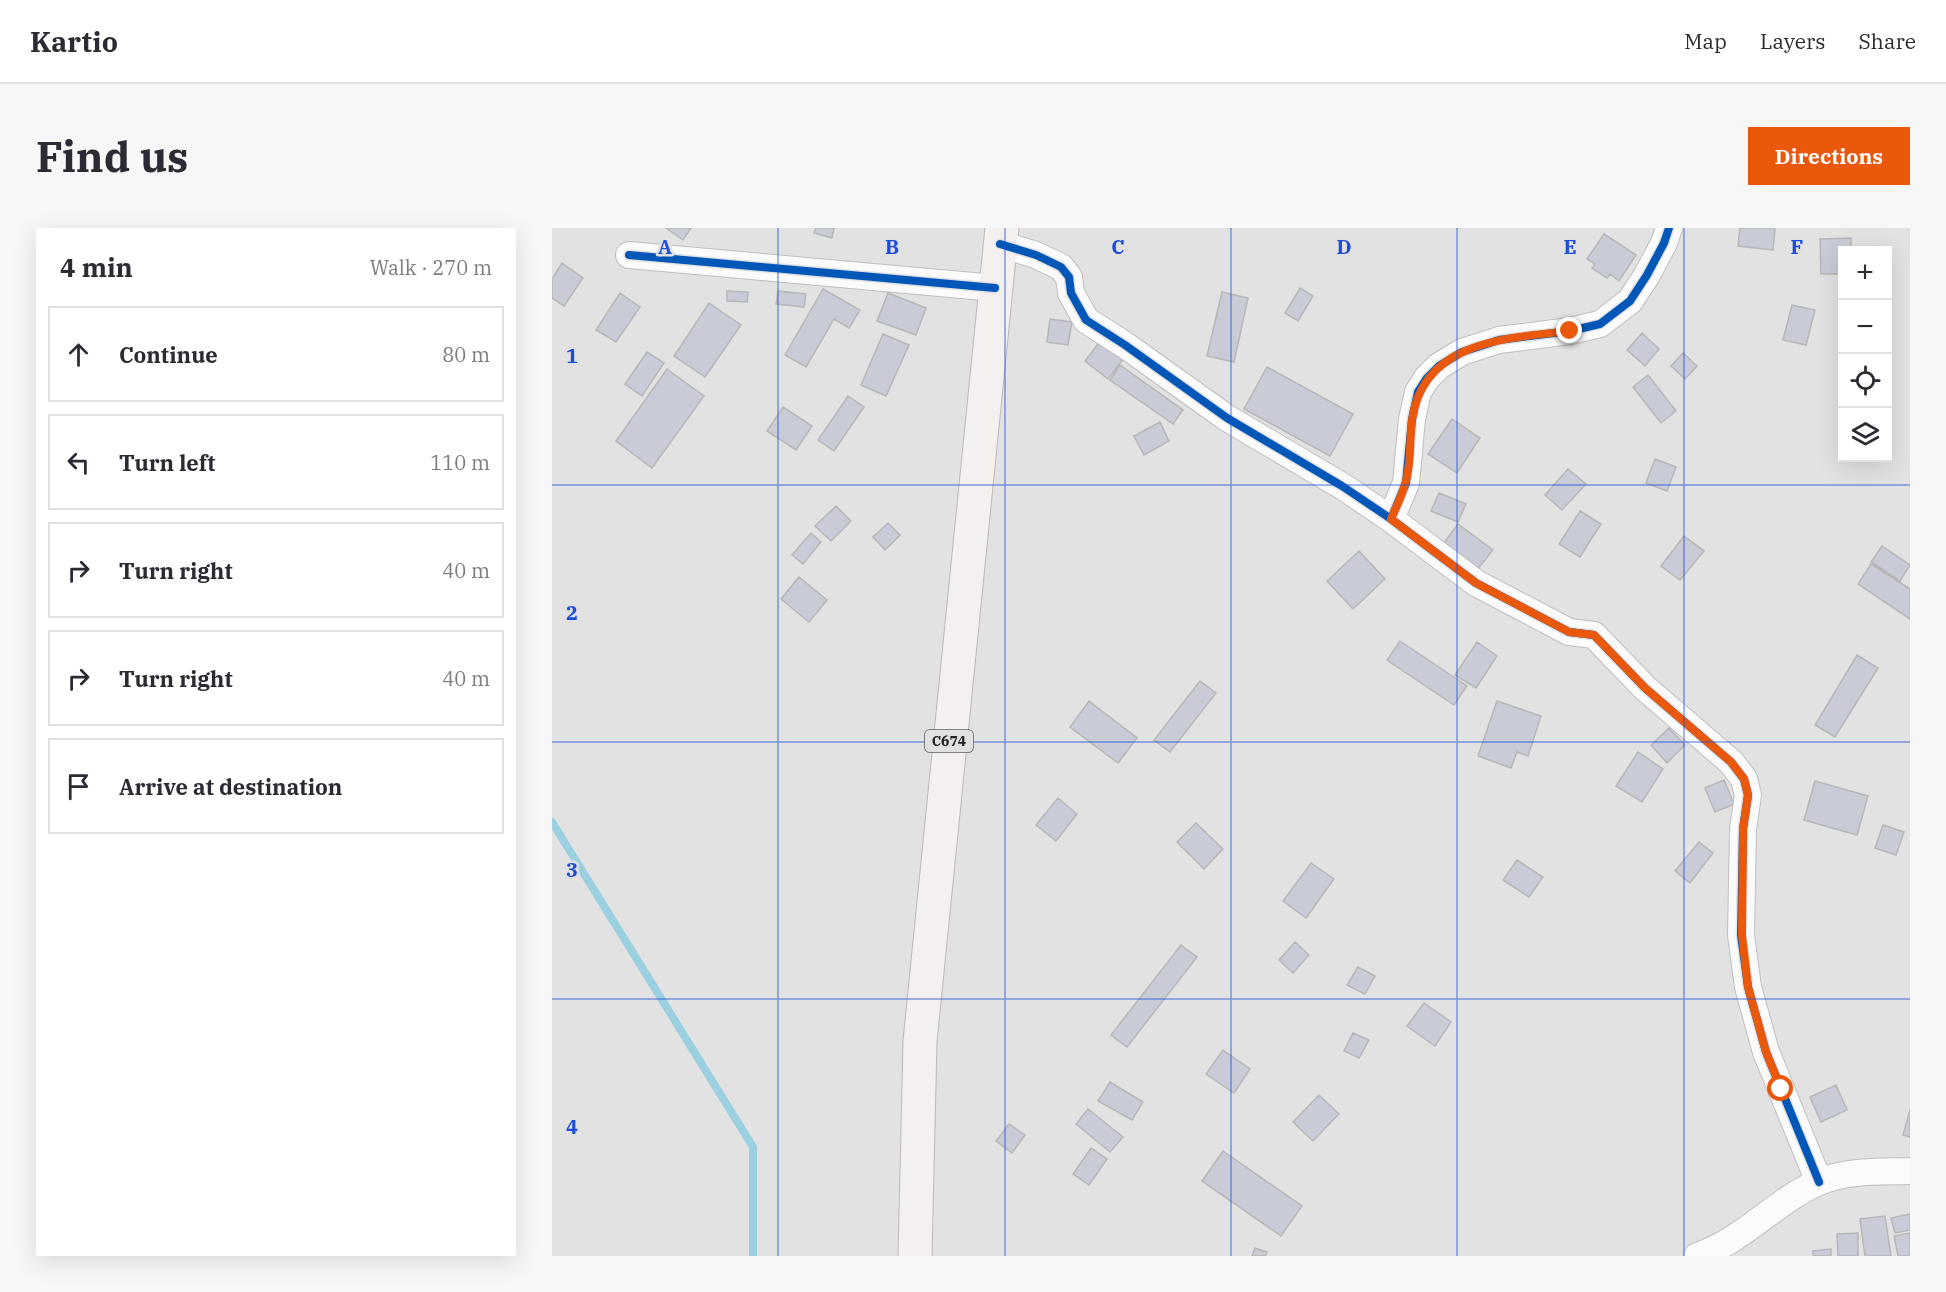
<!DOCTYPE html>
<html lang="en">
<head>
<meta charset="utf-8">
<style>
	body { margin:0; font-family:"IBM Plex Serif",serif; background:#f7f7f7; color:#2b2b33 }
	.controls { position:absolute; right:18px; top:18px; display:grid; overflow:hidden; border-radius:0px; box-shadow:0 6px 24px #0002 }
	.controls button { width:54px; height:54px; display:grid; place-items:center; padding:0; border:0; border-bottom:2px solid #e1e1e2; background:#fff; color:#2b2b33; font:30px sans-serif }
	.stop { position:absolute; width:18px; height:18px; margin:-14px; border:4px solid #ea580c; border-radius:50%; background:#fff }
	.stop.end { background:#ea580c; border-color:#fff; box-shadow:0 2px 6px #0008 }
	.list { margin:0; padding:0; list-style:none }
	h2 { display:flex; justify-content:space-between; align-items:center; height:78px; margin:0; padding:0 24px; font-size:26px }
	h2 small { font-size:20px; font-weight:400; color:#7c7c81 }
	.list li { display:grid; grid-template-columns:39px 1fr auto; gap:18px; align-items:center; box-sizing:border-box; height:96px; margin:0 12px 12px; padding:0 12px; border:2px solid #e1e1e2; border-radius:0px }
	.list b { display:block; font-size:22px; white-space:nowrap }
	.list em { font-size:20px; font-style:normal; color:#7c7c81 }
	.icon { flex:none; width:33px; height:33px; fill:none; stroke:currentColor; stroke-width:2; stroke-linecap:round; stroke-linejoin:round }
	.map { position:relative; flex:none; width:1358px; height:1028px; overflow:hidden; border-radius:0px }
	header { display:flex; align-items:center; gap:36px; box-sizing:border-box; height:84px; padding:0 30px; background:#fff; border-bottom:2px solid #e1e1e2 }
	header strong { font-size:28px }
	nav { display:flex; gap:33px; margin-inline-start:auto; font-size:21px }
	.intro { display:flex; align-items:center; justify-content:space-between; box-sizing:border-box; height:144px; padding:0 36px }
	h1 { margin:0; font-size:42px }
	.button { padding:15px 27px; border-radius:0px; background:#ea580c; color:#fff; font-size:21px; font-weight:700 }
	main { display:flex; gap:36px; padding:0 36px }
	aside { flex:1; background:#fff; border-radius:0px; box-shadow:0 6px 24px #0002 }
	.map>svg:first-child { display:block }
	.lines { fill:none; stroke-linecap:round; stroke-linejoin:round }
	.stream { stroke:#9bd0e1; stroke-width:8 }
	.building { fill:#c9cbd6; stroke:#b7b7b7; stroke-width:1.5 }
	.minor-casing { stroke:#bfbfbf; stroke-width:28 }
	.primary-casing { stroke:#beb7b5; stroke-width:35 }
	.minor { stroke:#fbfbfb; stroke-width:26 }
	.primary { stroke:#f5f0f0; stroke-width:33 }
	.cycleway-casing { stroke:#e1e1e3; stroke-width:11 }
	.cycleway { stroke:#0057b8; stroke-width:8 }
	.route { stroke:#ea580c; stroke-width:8 }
	.grid { fill:none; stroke:#1d4ed8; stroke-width:1.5; stroke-opacity:0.55 }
	.labels { text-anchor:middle; stroke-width:5; stroke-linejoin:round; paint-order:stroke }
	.shield { fill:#e1e1e3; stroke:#5d5d5e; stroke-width:1.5 }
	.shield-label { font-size:14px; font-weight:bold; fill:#252525 }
	.grid-label { font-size:20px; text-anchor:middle; font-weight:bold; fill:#1d4ed8; stroke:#e1e1e3; stroke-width:5; stroke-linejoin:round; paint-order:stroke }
</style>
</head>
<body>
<header>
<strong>Kartio</strong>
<nav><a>Map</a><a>Layers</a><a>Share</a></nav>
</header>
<div class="intro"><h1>Find us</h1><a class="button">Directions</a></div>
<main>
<aside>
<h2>4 min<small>Walk · 270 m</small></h2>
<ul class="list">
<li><svg class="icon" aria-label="ahead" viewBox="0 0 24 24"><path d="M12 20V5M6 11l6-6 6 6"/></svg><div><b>Continue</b></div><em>80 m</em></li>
<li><svg class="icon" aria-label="left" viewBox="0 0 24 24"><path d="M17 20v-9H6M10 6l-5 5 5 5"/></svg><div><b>Turn left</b></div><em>110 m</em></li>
<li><svg class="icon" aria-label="right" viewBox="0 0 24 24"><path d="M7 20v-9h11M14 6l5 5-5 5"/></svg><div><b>Turn right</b></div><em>40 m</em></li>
<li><svg class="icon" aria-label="right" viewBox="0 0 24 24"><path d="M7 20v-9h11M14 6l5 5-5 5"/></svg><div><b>Turn right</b></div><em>40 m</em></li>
<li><svg class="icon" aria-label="arrive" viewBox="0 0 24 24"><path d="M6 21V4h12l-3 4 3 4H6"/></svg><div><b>Arrive at destination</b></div></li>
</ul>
</aside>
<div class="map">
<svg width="1358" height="1028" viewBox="0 0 1358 1028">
	<rect width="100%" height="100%" fill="#e2e2e2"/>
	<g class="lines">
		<path class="stream" d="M0,594L201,919V1028"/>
	</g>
	<path class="building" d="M114,0H139L131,12Z
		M264,0H282L280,10L262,5Z
		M1188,0H1223L1221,22L1186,18Z
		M1052,6L1084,27L1067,53L1058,46L1055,50L1040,40L1043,36L1035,31Z
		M1299,10V22H1290V46H1269L1268,11Z
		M10,35L31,50L12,78L0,70V51Z
		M748,60L761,68L746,93L733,85Z
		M271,61L308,82L297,100L282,91L254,139L233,127Z
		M175,63L196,64L195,74L175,73Z
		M226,63L254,66L252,79L224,76Z
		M670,64L696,70L682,134L655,128Z
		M68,65L88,79L64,114L44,102Z
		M336,65L374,80L364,107L325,93Z
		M157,75L189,97L153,149L122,128Z
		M1240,77L1263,82L1254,117L1231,112Z
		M498,91L520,94L516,117L495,114Z
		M1090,105L1107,121L1093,138L1075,122Z
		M331,106L357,117L334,168L309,157Z
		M549,112L572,130L556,151L533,133Z
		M95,124L112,135L90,168L73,156Z
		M1131,125L1145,138L1133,151L1119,138Z
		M568,137L631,182L621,196L558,152Z
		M715,139L801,186L778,228L692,181Z
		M115,141L152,168L100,240L64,213Z
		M1096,147L1124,183L1109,195L1081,159Z
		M296,168L312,179L282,223L266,212Z
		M231,179L260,198L244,222L215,203Z
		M900,191L928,210L905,245L876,226Z
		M608,194L617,213L592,227L582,208Z
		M1103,231L1124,239L1115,263L1094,255Z
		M1016,241L1034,256L1010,282L993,267Z
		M887,265L914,276L906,294L879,283Z
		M284,278L299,293L279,313L263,298Z
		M1028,283L1049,296L1028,329L1007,316Z
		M336,295L348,307L333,322L321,309Z
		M906,296L941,322L925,342L891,316Z
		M259,305L269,314L251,336L240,327Z
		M1132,308L1152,323L1128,352L1109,338Z
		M1330,318L1358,337L1348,353L1319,334Z
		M807,323L833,351L801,381L775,353Z
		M1319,336L1358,361V391L1306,356Z
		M247,349L275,372L257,394L229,371Z
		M848,413L915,458L902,477L835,432Z
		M925,414L945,428L924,460L903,447Z
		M1305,427L1326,440L1283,509L1263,497Z
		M648,453L664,465L618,524L602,512Z
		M537,473L585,510L566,535L518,499Z
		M945,473L989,488L976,528L965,524L959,540L926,528Z
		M1117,500L1133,517L1115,535L1099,517Z
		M1086,524L1111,541L1090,574L1064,558Z
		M1172,552L1182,576L1163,584L1153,560Z
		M1263,553L1316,568L1305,607L1252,592Z
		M506,570L525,586L504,613L484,597Z
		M644,595L671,621L652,641L625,614Z
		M1331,597L1352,604L1344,627L1323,620Z
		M1147,614L1161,625L1138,655L1123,643Z
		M965,632L991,649L977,669L951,652Z
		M759,635L782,651L754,690L731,673Z
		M743,714L757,727L741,745L727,732Z
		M629,717L645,729L575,819L559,807Z
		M806,739L823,748L813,766L795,757Z
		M872,775L899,794L883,818L855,798Z
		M801,805L817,812L807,830L792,823Z
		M671,822L698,841L682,865L654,846Z
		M558,854L591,874L580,892L546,873Z
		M1284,857L1295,882L1269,894L1258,869Z
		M767,867L787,886L761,913L741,894Z
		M536,881L571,909L558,924L524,896Z
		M1358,882V909L1351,907Z
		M457,896L473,907L460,925L444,913Z
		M539,920L555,931L537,957L521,946Z
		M671,923L750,978L729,1008L650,953Z
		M1358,986V1002L1343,1005L1339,990Z
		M1333,988L1339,1028H1313L1308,991Z
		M1306,1005V1028H1286L1285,1006Z
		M1358,1005V1028H1346L1342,1008Z
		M703,1020L715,1024L714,1028H700Z
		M1279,1021V1028H1261V1023Z"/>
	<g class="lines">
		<g class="minor-casing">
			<path id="minor" d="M448,16L484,27L509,39L517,49L519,65L534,92L573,117L675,190L790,258L839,291L924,355L1017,404L1042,407L1093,460L1179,534L1192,551L1196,567L1191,601L1189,707L1196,759L1214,824L1267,954
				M77,27L443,60
				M839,291L854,255L860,191L866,164L875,150L887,138L910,124L947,112L1018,103L1048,96L1078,73L1095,47L1112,15L1117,0
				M1145,1028C1191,1013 1223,973 1267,954C1296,942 1327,944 1358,943"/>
		</g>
		<g class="primary-casing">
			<path id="primary" d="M363,1028L368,813L450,0"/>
		</g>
		<use href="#minor" class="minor"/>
		<use href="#primary" class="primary"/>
		<g class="cycleway-casing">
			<path id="cycleway" d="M448,16L484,27L509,39L517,49L519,65L534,92L573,117L675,190L790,258L839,291L924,355L1017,404L1042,407L1093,460L1179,534L1192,551L1196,567L1191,601L1189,707L1196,759L1214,824L1267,954
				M77,27L443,60
				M839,291L854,255L860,191L866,164L875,150L887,138L910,124L947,112L1018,103L1048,96L1078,73L1095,47L1112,15L1117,0"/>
		</g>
		<use href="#cycleway" class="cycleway"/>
	</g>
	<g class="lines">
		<path class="route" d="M1018,103C954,110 871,113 860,192C857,213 860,236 853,256C850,268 844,279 839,291L924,355L1017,404L1042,407L1093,460L1179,534L1192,551L1196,567L1191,601L1190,707L1196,759L1214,824L1229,861"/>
	</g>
	<path class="grid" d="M226,0V1028M453,0V1028M679,0V1028M905,0V1028M1132,0V1028M0,257H1358M0,514H1358M0,771H1358"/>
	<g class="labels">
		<rect class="shield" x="373" y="502" width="48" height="22" rx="4.5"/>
		<g class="shield-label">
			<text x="397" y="518">C674</text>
		</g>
	</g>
	<g class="grid-label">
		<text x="113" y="26">A</text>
		<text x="340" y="26">B</text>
		<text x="566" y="26">C</text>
		<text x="792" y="26">D</text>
		<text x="1018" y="26">E</text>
		<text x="1245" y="26">F</text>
		<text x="20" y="135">1</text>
		<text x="20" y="392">2</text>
		<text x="20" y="649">3</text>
		<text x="20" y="906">4</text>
	</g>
</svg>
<div class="controls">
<button>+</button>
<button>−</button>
<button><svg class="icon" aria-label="locate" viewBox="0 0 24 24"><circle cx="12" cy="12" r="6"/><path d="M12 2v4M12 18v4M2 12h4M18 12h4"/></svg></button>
<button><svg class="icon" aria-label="layers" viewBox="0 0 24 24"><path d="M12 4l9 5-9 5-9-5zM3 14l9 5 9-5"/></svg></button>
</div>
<div class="stop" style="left:1229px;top:861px"></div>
<div class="stop end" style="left:1018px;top:103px"></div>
</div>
</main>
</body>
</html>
